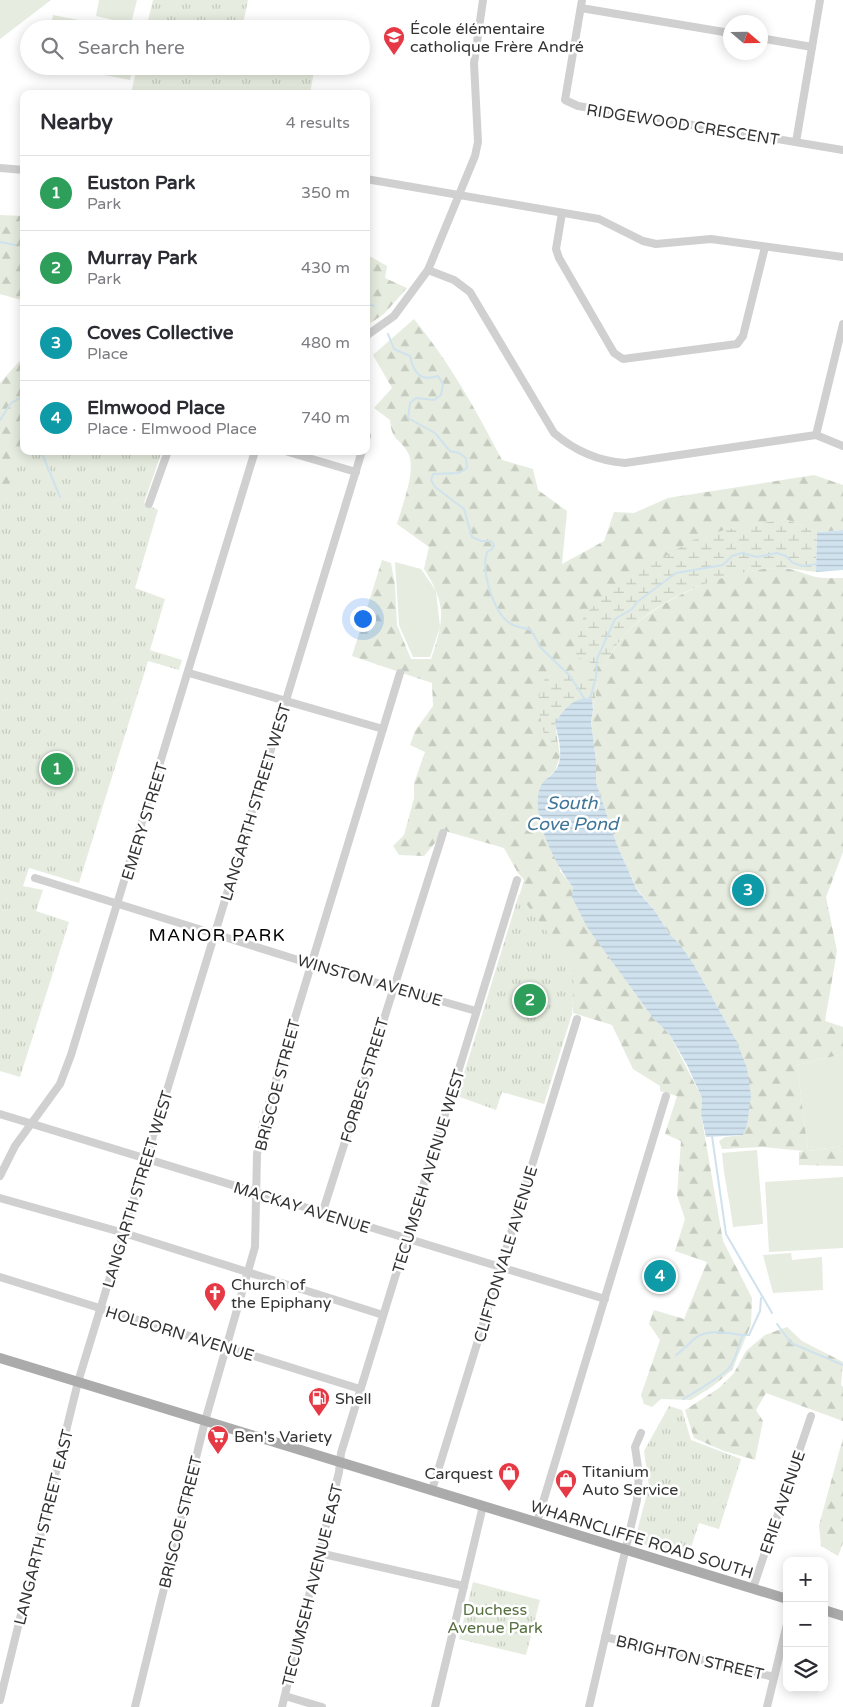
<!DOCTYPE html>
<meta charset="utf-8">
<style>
body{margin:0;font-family:"Varela Round",sans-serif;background:#f2f2f3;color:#2b2b33}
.controls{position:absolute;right:15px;bottom:15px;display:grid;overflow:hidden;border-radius:10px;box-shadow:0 2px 12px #0003}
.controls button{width:45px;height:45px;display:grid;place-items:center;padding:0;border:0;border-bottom:1px solid #e1e1e2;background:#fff;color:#2b2b33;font:25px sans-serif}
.compass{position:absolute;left:723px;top:15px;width:45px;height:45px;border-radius:50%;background:#fff;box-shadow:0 2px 12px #0003;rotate:110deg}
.you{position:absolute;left:362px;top:618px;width:18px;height:18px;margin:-12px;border:4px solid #fff;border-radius:50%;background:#1a73e8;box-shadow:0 0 0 8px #1a73e833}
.badge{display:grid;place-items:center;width:32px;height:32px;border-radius:50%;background:#b45309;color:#fff;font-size:16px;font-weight:700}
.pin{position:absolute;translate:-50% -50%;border:2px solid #fff;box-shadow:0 1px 5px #0006}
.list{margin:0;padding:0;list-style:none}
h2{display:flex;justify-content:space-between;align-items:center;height:65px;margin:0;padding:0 20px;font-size:21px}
h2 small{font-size:16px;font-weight:400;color:#7c7c81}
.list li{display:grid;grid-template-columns:32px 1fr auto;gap:15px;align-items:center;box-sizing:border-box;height:75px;padding:0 20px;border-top:1px solid #e1e1e2}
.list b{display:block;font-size:19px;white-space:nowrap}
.list p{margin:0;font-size:16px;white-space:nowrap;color:#7c7c81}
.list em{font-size:16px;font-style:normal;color:#7c7c81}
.icon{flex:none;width:28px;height:28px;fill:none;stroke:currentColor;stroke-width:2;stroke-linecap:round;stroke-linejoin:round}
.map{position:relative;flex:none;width:843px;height:1707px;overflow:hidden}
.search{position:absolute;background:#fff;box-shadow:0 2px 12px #0003;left:20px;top:20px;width:350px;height:55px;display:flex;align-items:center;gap:12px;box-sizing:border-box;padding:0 18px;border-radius:28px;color:#7c7c81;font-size:19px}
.panel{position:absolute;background:#fff;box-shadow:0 2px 12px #0003;left:20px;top:90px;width:350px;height:365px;border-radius:10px}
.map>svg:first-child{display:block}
</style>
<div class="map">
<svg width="843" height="1707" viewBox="0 0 843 1707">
<defs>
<pattern id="forest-firs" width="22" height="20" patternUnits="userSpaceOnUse" patternTransform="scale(1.25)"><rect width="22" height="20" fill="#e6ecdf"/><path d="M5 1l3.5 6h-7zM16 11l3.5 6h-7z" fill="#c6cbc0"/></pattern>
<pattern id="wetland-marsh" width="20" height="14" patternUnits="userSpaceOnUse" patternTransform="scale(1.25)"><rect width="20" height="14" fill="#e6ecdf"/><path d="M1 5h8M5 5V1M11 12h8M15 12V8" fill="none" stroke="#c6cbc0"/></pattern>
<pattern id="park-tufts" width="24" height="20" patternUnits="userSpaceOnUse" patternTransform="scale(1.25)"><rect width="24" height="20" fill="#e6ecdf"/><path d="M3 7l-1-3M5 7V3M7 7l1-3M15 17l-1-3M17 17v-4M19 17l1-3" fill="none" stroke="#c6cbc0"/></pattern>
<pattern id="water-rules" width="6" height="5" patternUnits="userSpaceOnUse" patternTransform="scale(1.25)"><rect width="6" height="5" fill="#cfe2ee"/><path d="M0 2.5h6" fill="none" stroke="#b2c2cd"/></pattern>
</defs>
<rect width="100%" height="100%" fill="#fff"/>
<g fill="#e6ecdf">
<path d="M0,0H51L0,39Z"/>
<path d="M99,0H137L131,24L96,16Z"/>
<path d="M53,15L124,29H50Z"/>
<path d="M60,66H133L130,80Z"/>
<path d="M395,562L421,569L436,591L440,627L430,657H413L399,625Z"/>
<path d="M843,1054V1146L808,1151L797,1065Z"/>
<path d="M757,1150L763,1224L733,1227C730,1201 724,1179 722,1153Z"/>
<path d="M843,1177V1248L769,1252L765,1182Z"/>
<path d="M791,1253L792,1260L822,1257L823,1290L773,1293L763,1255Z"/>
</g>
<g fill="url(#forest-firs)">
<path d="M0,215L24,216V330L21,300L0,294Z"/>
<path d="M366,254L387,266L385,278L407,288L384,314L366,326Z"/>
<path d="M414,319C450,363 476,410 502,460L533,469L538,490L567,511L562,564L604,541L614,512L634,513L668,498L814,475L843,485V530L817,532L785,519L619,583L603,668C611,656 619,639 629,630C665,596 733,566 783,568C794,569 802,573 812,576C821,579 833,578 843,578V852L826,897L837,951L825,1021L843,1027V1054L797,1065L808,1151L843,1146V1166L799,1165V1152L804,1151L763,1147L722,1149L719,1141L725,1137L743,1135L736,1040L693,963L679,943L670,935L655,911L637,889L617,845L596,782V761L591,722L598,681L545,738L560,756L555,771L548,777L560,871L573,887L620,972L653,1018L670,1035L702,1098L701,1114L723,1241L752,1298L751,1325L732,1370L713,1386L691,1400L661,1399L652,1407L644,1404L641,1395L660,1340L649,1324L654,1310L684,1319L707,1262L675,1251L685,1219L677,1195L681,1141L665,1134L677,1096L660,1091V1086L633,1069L612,1025L573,1013L572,993L515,910L524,880L518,873L504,848L445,831L424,856L399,855L393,846L404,835L414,798V783L425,752L410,745L415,731L433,706L432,683L352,656L382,560L391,563L395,585L397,625L411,659H431C444,621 447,604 424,569L429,547L397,524C402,506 417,469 408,453C400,437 392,443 390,420L374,408L392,388L373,355Z"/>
<path d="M24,356V451L0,599V383Z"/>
<path d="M787,1327L802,1341L843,1362L841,1385L843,1387V1421L766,1393L756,1410L763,1421L755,1460L724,1451L694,1438L685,1410L719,1388L734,1373L746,1351L765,1335Z"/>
<path d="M843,1438V1543L838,1556L821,1546L819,1525Z"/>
</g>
<g fill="url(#wetland-marsh)">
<path d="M785,519L817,532L816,572C805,571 793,568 782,568C732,568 664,595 629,630C618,640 611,656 603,668L573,655L584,615L619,583L693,540L724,530Z"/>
<path d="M571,670L598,681L593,710L592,699L555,723L560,756L545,738L537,703L545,678Z"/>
</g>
<g fill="url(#park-tufts)">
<path d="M153,0H248L242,29H146Z"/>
<path d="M137,66H315L310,94H131Z"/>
<path d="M24,443V451H162L144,503L158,510L135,588L165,599L150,650L182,660L179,670L148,661L79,883L29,868L23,886L43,890L36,911L69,922L20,1077L0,1071V510Z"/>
<path d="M519,894L574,968L572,1014L544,1104L502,1092L496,1110L457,1096Z"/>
<path d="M669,1406L682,1410L691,1440L741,1459L719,1529L699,1523L688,1557L639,1543L635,1539L649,1486L644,1451Z"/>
<path d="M473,1582L540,1600L526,1655L459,1639Z"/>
</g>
<g fill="url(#water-rules)">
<path d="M843,530V570L816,572L817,532Z"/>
<path d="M584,698L592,699L593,710L591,722L596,761V782L617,845L637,890L655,911L670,935L679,943L693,963L736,1040L747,1068L751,1096L747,1125L743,1135L706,1137L701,1114L702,1098L687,1065L670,1035L653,1018L587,927L572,897L573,887C556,866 530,816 540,788C543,780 550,777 555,771C565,758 558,737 555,723C563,711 570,701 584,698Z"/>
</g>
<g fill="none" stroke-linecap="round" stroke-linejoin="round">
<g stroke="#cfe2ee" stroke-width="2">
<path d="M0,242L15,245"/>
<path d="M366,303L374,306"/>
<path d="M388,334L394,349L410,356C414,373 420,382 438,376L443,384L441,395L434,400L416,398L410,403L408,418L435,433L450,451L459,453L466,458L467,468L459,473L433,474L431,480L435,487L464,509L472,537L481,541H491L494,545L492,549L487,552C481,571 493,613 511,624C517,627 525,628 531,630L541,648L570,676L584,698"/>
<path d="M0,420L11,403L20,398L24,399"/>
<path d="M41,451L60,497"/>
<path d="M590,699L596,677L597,659L615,619L632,609L637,602L676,573L723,565L732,556L742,553L757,557L777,553L786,556L793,563L803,566L818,564"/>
<path d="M712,1136L726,1234L772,1313"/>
<path d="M777,1324L791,1343L843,1365"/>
<path d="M676,1355C683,1350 687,1346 693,1340C706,1328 727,1333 743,1335"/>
<path d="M683,1399C689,1396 725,1374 729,1368C736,1360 738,1345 743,1335H749L760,1311L761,1298"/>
</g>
<g stroke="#d0d0d0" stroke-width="8">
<path d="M582,0L565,100L578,106L843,150"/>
<path d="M581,8L730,33"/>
<path d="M760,38L812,47"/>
<path d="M796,142L820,0"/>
<path d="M0,168L24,170"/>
<path d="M366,179L599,219L643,241L656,244L711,239L843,257"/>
<path d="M562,213L556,249L559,258L614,353L623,359L737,344L743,336L765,247"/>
<path d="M428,270L454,280L470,292L554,433C575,451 597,461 625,463L816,435"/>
<path d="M366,336L394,316L428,270L475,156L478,142L474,63L483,0"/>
<path d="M816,435L843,324"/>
<path d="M816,435L843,446"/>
<path d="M366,439L367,436"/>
<path d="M285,451L356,472"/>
<path d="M149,504L168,451"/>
<path d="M189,673L383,729"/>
<path d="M35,878L311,964L476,1011"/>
<path d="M0,1114L605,1299"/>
<path d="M0,1176L15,1146L60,1084L71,1055L255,451"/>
<path d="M0,1198L124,1233L383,1315"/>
<path d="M322,1214L443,833"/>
<path d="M0,1277L360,1389"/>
<path d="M432,1490L577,1019"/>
<path d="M537,1522L666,1096"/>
<path d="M319,1553L464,1586"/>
<path d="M753,1588L811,1416"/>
<path d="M605,1637L774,1677"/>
<path d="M285,1696L322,1707"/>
<path d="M0,1700L78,1382L362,451"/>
<path d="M135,1707L205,1421L255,1247L257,1154L263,1123L400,673"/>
<path d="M282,1707L339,1472L341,1453L517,880"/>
<path d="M435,1707L483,1506"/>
<path d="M589,1707L637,1500L639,1474L635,1447L641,1433"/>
<path d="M767,1707L787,1624"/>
</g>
<g stroke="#ababab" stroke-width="10">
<path d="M0,1358L787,1599"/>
<path d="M824,1610L843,1616"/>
</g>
</g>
<defs>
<g id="school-pin" transform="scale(1.125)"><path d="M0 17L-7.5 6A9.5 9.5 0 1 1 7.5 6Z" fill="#e63946" stroke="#fff"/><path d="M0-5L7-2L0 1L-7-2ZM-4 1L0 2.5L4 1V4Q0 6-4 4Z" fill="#fff"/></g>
<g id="church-pin" transform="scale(1.125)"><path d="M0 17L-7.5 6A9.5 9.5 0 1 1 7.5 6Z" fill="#e63946" stroke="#fff"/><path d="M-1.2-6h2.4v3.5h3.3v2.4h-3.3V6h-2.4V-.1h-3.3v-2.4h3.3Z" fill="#fff"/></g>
<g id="fuel-pin" transform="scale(1.125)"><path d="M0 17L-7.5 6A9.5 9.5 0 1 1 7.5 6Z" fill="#e63946" stroke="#fff"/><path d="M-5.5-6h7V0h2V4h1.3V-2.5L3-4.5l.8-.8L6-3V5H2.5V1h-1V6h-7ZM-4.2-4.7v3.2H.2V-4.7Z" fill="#fff"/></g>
<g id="supermarket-pin" transform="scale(1.125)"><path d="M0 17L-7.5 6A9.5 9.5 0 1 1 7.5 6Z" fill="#e63946" stroke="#fff"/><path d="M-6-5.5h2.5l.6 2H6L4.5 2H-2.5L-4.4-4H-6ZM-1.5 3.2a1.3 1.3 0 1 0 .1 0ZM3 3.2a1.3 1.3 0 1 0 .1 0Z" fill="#fff"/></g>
<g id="shop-pin" transform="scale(1.125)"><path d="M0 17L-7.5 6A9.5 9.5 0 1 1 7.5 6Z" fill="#e63946" stroke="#fff"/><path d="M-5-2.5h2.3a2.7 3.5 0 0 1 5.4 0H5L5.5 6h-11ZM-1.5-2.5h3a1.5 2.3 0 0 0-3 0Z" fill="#fff"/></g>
</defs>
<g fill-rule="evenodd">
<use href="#school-pin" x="394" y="37"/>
<use href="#church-pin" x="215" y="1293"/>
<use href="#fuel-pin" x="319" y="1398"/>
<use href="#supermarket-pin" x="218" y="1436"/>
<use href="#shop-pin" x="509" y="1473"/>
<use href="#shop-pin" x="566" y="1480"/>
</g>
<g text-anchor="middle" stroke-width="5" stroke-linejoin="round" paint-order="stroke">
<g font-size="16" fill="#333" stroke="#fff" text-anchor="start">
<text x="410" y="34">École élémentaire<tspan x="410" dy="18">catholique Frère André</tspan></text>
<text x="231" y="1290">Church of<tspan x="231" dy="18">the Epiphany</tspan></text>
<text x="335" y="1404">Shell</text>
<text x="234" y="1442">Ben's Variety</text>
<text x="582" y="1477">Titanium<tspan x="582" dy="18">Auto Service</tspan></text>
<text x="493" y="1479" text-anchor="end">Carquest</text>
</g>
<g font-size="16" fill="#333" stroke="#fff">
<text transform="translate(683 124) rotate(9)" y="6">RIDGEWOOD CRESCENT</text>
<text transform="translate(255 802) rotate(-73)" y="6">LANGARTH STREET WEST</text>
<text transform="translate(144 821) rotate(-73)" y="6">EMERY STREET</text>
<text transform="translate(370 980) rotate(16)" y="6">WINSTON AVENUE</text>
<text transform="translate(364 1080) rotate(-73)" y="6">FORBES STREET</text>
<text transform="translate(277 1085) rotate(-75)" y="6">BRISCOE STREET</text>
<text transform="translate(428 1171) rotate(-73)" y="6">TECUMSEH AVENUE WEST</text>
<text transform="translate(137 1189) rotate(-73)" y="6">LANGARTH STREET WEST</text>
<text transform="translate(302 1207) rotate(17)" y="6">MACKAY AVENUE</text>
<text transform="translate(505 1254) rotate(-73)" y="6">CLIFTONVALE AVENUE</text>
<text transform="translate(180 1333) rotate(17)" y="6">HOLBORN AVENUE</text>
<text transform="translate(782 1502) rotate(-71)" y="6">ERIE AVENUE</text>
<text transform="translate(180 1522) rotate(-76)" y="6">BRISCOE STREET</text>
<text transform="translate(43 1527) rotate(-76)" y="6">LANGARTH STREET EAST</text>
<text transform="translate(642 1539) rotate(17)" y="6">WHARNCLIFFE ROAD SOUTH</text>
<text transform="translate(312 1585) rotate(-76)" y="6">TECUMSEH AVENUE EAST</text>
<text transform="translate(690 1657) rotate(13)" y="6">BRIGHTON STREET</text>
</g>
<g font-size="16" fill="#56703f" stroke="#fff">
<text x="495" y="1615">Duchess<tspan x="495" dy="18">Avenue Park</tspan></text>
</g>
<g font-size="18" font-style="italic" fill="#3f7597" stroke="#fff">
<text x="572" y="809">South<tspan x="572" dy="21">Cove Pond</tspan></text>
</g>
<g font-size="18" letter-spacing="1" fill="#000" stroke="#fff">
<text x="217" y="941">MANOR PARK</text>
</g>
</g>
</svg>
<div class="controls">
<button>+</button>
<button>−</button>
<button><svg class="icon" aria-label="layers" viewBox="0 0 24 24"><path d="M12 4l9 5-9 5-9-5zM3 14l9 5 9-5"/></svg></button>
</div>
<svg class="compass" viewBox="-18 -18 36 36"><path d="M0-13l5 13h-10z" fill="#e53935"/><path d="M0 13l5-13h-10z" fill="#7c7c81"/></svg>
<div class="you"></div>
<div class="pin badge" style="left:57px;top:769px;background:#2e9e5b">1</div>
<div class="pin badge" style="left:530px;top:1000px;background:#2e9e5b">2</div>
<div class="pin badge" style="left:748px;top:890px;background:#0f9aa8">3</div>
<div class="pin badge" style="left:660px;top:1276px;background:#0f9aa8">4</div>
<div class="search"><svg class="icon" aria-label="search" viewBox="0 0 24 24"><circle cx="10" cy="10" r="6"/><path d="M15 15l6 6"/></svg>Search here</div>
<section class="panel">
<h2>Nearby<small>4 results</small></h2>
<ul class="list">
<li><span class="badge" style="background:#2e9e5b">1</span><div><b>Euston Park</b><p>Park</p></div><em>350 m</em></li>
<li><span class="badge" style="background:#2e9e5b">2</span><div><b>Murray Park</b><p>Park</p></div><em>430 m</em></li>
<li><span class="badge" style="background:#0f9aa8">3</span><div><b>Coves Collective</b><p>Place</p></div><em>480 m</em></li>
<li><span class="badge" style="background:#0f9aa8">4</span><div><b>Elmwood Place</b><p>Place · Elmwood Place</p></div><em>740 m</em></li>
</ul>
</section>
</div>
